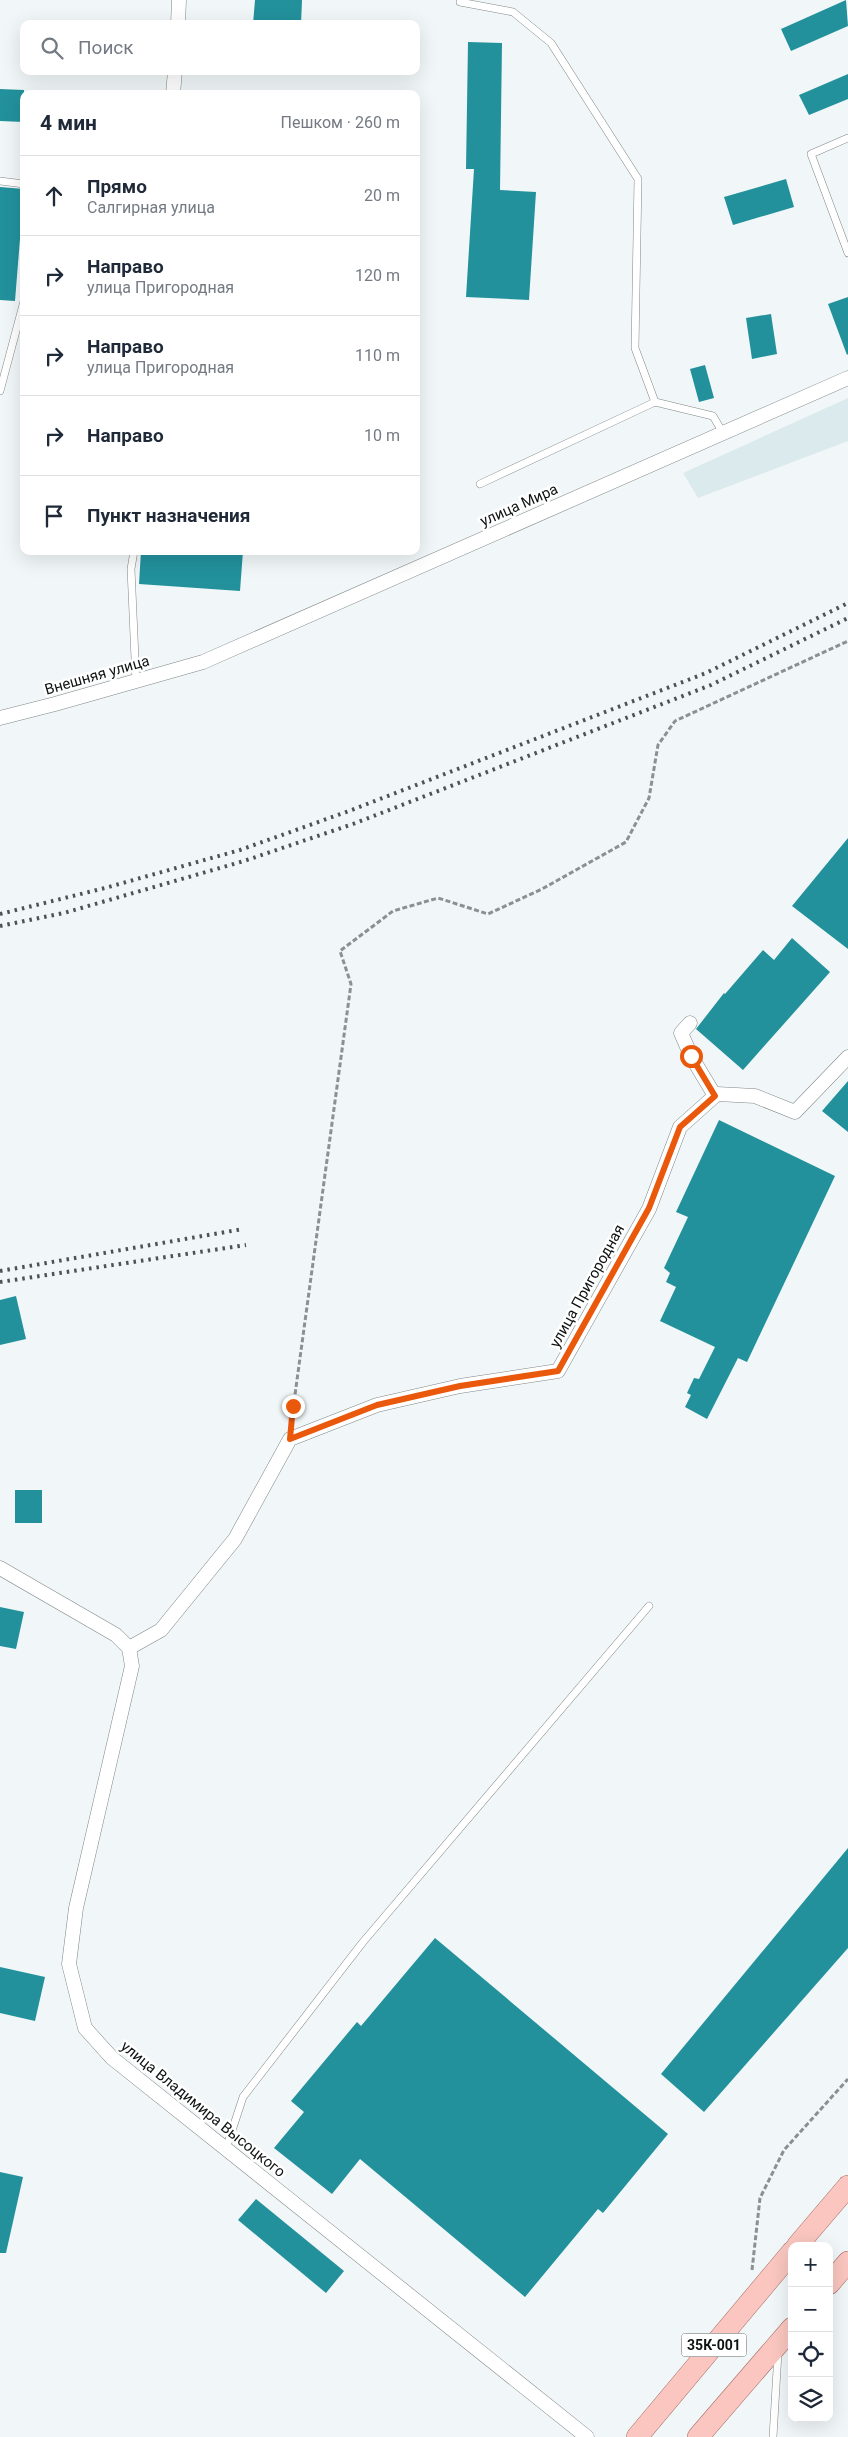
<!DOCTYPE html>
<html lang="ru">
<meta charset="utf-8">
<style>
body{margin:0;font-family:Roboto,sans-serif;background:#f2f2f3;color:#1f2937}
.controls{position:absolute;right:15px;bottom:15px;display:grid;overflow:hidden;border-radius:10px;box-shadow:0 5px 20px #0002}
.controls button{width:45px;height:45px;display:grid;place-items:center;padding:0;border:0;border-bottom:1px solid #e0e1e3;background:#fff;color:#1f2937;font:25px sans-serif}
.stop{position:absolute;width:15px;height:15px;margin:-11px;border:4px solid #ea580c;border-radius:50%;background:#fff}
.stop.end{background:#ea580c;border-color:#fff;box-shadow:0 1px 5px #0008}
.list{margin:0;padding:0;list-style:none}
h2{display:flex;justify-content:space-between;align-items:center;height:65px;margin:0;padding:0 20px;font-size:21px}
h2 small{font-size:16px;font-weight:400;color:#747a83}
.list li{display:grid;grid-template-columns:32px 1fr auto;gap:15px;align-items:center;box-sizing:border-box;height:80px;padding:0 20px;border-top:1px solid #e0e1e3}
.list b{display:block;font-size:19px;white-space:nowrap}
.list p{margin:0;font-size:16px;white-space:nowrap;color:#747a83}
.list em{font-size:16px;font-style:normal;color:#747a83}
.icon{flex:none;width:28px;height:28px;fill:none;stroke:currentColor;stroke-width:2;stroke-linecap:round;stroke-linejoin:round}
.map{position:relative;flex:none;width:848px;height:2437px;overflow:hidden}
.search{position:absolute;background:#fff;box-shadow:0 5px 20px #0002;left:20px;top:20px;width:400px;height:55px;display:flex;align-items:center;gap:12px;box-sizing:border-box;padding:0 18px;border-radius:10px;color:#747a83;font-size:19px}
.panel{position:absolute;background:#fff;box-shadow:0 5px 20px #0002;left:20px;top:90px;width:400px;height:465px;border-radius:10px}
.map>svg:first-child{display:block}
</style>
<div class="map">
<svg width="848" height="2437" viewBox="0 0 848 2437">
<rect width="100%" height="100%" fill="#f1f7f8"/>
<path fill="#dbeaec" d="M848,398V441L698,498L683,473Z"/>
<g fill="#22919c">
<path d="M255,0H302L301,24H253Z"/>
<path d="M846,0L848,26L791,51L781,29Z"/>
<path d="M468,42L502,43L500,190L536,192L529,300L466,297L474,169H466Z"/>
<path d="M848,74V99L809,115L799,95Z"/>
<path d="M0,89L24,90V122L0,121Z"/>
<path d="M786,179L794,207L733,225L724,197Z"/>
<path d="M0,187L24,189L15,301L0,300Z"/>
<path d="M848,297V354L847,355L828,304Z"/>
<path d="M771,314L777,354L752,359L746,318Z"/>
<path d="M705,365L714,398L699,402L690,369Z"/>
<path d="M141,551L178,554V551H243L240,591L139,584Z"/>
<path d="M848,838V949L792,906Z"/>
<path d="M792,938L830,972L743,1070L696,1029L724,993L725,994L763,950L774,960Z"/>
<path d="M848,1081V1132L822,1111Z"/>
<path d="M719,1120L835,1176L747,1362L738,1358L707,1419L685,1407L691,1395L687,1393L694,1378L699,1379L715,1347L660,1321L676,1287L666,1282L670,1273L664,1268L688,1217L676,1212Z"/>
<path d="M16,1296L26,1339L0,1345V1300Z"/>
<rect x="15" y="1490" width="27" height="33"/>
<path d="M0,1607L24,1612L16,1649L0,1646Z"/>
<path d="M848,1848V1948L704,2112L661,2074Z"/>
<path d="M435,1938L668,2134L603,2213L598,2209L525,2297L360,2159L332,2194L274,2148L304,2112L291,2101L357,2022L361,2026Z"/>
<path d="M0,1967L45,1977L35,2021L0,2013Z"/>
<path d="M0,2172L23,2177L6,2253H0Z"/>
<path d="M256,2199L344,2271L326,2293L238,2220Z"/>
</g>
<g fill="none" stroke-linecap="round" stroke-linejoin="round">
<g stroke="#818787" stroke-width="8">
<g id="service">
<path d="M460,2L513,12L551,43L638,179L635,348L655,402"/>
<path d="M848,138L811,154L848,253"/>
<path d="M0,181L24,184"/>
<path d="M0,391L24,301"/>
<path d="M480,484L655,402L713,416L723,433"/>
<path d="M134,551L131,569L136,681"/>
<path d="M226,2149L243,2097L363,1942L649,1606"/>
<path d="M773,2437L778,2353"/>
</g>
</g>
<g stroke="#818787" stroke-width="15">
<g id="minor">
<path d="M178,24L179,0"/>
<path d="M173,94L175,71"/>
<path d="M0,718L55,704L203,662L848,378"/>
<path d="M690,1023L681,1033L691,1056L715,1096"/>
<path d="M0,1568L116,1635L129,1648L132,1666L76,1908L69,1964L85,2028L112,2058L587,2437"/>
<path d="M129,1648L161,1630L235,1539L290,1439L377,1405L460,1386L558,1371L649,1209L680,1127L717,1094L755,1096L795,1112L848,1057"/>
</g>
</g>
<g stroke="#a66f68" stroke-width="22">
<g id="primary">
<path d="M797,2246L848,2186"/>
<path d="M829,2284L848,2262"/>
<path d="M637,2437L792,2252"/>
<path d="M698,2437L792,2328"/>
</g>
</g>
<g stroke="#8b9091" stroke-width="3" stroke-dasharray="5 2.5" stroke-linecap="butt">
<path d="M291,1424L351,984L340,951L393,911L438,898L488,914L542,889L626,842L649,798L658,745L675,721L848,641"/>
<path d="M752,2270L760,2198L784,2150L848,2079"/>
</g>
<use href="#service" stroke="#fff" stroke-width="7"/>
<use href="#minor" stroke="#fff" stroke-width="14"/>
<use href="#primary" stroke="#fac6bf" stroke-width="21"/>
<g stroke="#4f5253" stroke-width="4" stroke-dasharray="2.5 5" stroke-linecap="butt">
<path d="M0,914L105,888L240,850L349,811L706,673L848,603"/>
<path d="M0,926L64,913L244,861L353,824L711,685L848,618"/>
<path d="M0,1271L243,1229"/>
<path d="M0,1282L246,1245"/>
</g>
</g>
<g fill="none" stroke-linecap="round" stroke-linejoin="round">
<path stroke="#ea580c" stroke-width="6" d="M293,1406L290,1439L377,1405L460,1386L558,1371L649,1208L680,1127L715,1096L691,1056"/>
</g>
<g text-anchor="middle" stroke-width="5" stroke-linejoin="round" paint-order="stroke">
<rect fill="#fff" stroke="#585a5a" stroke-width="1" x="681.5" y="2333.5" width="65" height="23" rx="4"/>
<g font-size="14" font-weight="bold" fill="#101313">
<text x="714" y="2350">35К-001</text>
</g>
<g font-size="15" fill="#101313" stroke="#fff">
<text transform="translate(519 505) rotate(-24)" y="5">улица Мира</text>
<text transform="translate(97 675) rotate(-16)" y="5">Внешняя улица</text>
<text transform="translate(587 1286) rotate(-61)" y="5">улица Пригородная</text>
<text transform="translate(203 2109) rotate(39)" y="5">улица Владимира Высоцкого</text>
</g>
</g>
</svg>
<div class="controls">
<button>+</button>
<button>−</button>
<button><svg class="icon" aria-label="locate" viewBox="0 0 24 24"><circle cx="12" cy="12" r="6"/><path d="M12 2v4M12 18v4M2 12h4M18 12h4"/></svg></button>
<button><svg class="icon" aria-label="layers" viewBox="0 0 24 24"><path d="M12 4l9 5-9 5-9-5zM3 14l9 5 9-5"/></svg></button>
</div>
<div class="stop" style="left:691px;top:1056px"></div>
<div class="stop end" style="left:293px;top:1406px"></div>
<div class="search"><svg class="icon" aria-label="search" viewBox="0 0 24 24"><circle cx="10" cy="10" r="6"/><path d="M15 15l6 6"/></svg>Поиск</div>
<section class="panel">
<h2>4 мин<small>Пешком · 260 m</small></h2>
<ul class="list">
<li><svg class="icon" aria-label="ahead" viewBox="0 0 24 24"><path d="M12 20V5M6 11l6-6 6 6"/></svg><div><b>Прямо</b><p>Салгирная улица</p></div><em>20 m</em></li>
<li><svg class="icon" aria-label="right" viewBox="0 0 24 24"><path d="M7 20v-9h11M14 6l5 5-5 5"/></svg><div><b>Направо</b><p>улица Пригородная</p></div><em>120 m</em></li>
<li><svg class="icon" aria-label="right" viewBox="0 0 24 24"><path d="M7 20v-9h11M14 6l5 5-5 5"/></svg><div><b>Направо</b><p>улица Пригородная</p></div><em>110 m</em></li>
<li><svg class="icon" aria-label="right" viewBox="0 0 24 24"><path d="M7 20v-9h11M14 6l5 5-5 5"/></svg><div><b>Направо</b></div><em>10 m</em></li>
<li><svg class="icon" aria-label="arrive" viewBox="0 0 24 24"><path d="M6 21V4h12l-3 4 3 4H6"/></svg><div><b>Пункт назначения</b></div></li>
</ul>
</section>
</div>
